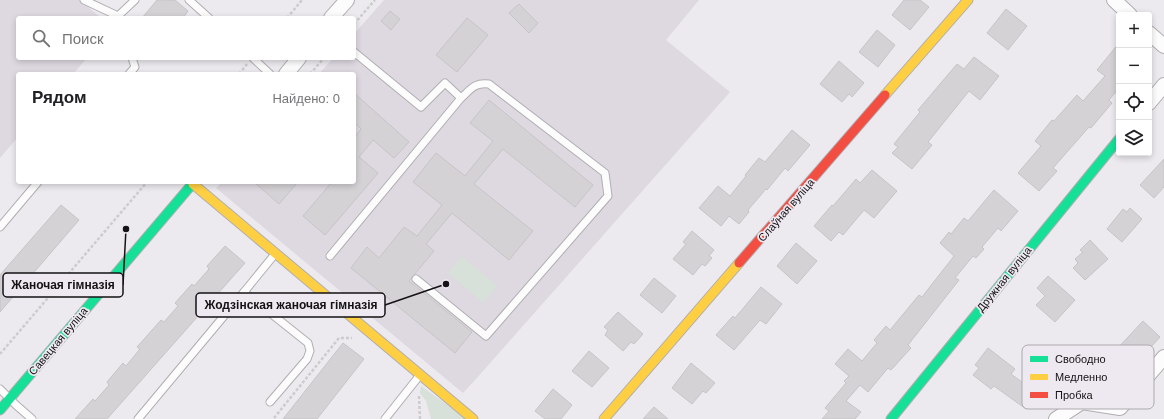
<!DOCTYPE html>
<html lang="ru">
<meta charset="utf-8">
<style>
body{margin:0;font-family:Arial,sans-serif;background:#f6f6f6;color:#202124}
.controls{position:absolute;right:12px;top:12px;display:grid;overflow:hidden;border-radius:4px;box-shadow:0 2px 6px #0003}
.controls button{width:36px;height:36px;display:grid;place-items:center;padding:0;border:0;border-bottom:1px solid #e0e0e0;background:#fff;color:#202124;font:20px sans-serif}
.list{margin:0;padding:0;list-style:none}
h2{display:flex;justify-content:space-between;align-items:center;height:52px;margin:0;padding:0 16px;font-size:17px}
h2 small{font-size:13px;font-weight:400;color:#757577}
.icon{flex:none;width:22px;height:22px;fill:none;stroke:currentColor;stroke-width:2;stroke-linecap:round;stroke-linejoin:round}
.map{position:relative;flex:none;width:1164px;height:419px;overflow:hidden}
.search{position:absolute;background:#fff;box-shadow:0 2px 6px #0003;left:16px;top:16px;width:340px;height:44px;display:flex;align-items:center;gap:10px;box-sizing:border-box;padding:0 14px;border-radius:4px;color:#757577;font-size:15px}
.panel{position:absolute;background:#fff;box-shadow:0 2px 6px #0003;left:16px;top:72px;width:340px;height:112px;border-radius:4px}
.map>svg:first-child{display:block}
</style>
<div class="map">
<svg width="1164" height="419" viewBox="0 0 1164 419">
<rect width="100%" height="100%" fill="#edeaef"/>
<g fill="#ded8e1">
<path d="M0,0H80L101,18H18V58H87L73,74H18V137L0,158Z"/>
<path d="M384,0H699L666,40L730,92L476,379L463,393L216,188L222,182H354V74H319L333,58H354V34Z"/>
</g>
<g fill="#d7e0d9">
<path d="M462,256L498,286L483,303L448,273Z"/>
<path d="M421,386L467,419H431L426,401L420,393Z"/>
</g>
<g fill="#d5d2d5" stroke="#c7c4c7">
<path d="M157,0H175L188,11L183,18H142Z"/>
<path d="M904,0H920L929,7L910,30L892,15Z"/>
<path d="M519,4L538,23L529,33L509,13Z"/>
<path d="M1006,9L1027,26L1008,50L987,33Z"/>
<path d="M390,11L400,19L391,30L381,21Z"/>
<path d="M467,18L488,35L457,72L436,55Z"/>
<path d="M877,30L895,45L878,67L859,52Z"/>
<path d="M1119,43V88L1109,100L1112,103L1091,128L1089,127L1053,168L1057,171L1039,191L1018,173L1041,146L1035,141L1052,120L1054,121L1077,95L1083,101L1105,76L1097,70Z"/>
<path d="M974,57L999,76L980,100L969,91L928,142L932,145L912,169L892,153L898,147L894,144L920,112L918,110L957,64L964,69Z"/>
<path d="M839,61L864,83L852,97L849,94L842,102L820,84Z"/>
<path d="M354,93L409,142L394,158L373,140L359,157L378,173L325,235L303,216L332,182H354V138L361,129L354,122Z"/>
<path d="M489,100L593,185L575,207L503,149L474,184L533,231L509,260L452,213L426,244L434,251L409,281L472,332L455,353L351,268L367,247L379,258L404,227L417,236L442,205L413,182L436,153L465,176L493,141L470,123Z"/>
<path d="M792,130L810,145L788,171L785,168L767,190L766,189L748,210L749,212L739,224L729,216L721,226L699,208L718,186L730,196L746,176L745,175L759,158L765,162Z"/>
<path d="M1164,159V187L1154,198L1140,185Z"/>
<path d="M872,170L897,191L874,218L864,210L843,235L839,232L831,241L814,226L832,205L833,206L856,179L860,183Z"/>
<path d="M254,182H298L279,204Z"/>
<path d="M994,190L1018,211L1001,231L998,228L982,247L984,249L976,258L973,256L955,278L959,280L908,345L911,348L891,370L888,368L868,392L860,385L846,401L861,412L855,419H822L829,411L825,408L846,383L844,381L849,376L835,364L848,349L862,361L877,343L874,340L886,326L890,330L919,295L922,297L954,256L940,243L949,232L951,234L964,218L968,221Z"/>
<path d="M61,205L79,220L0,312V275Z"/>
<path d="M1130,208L1142,219L1122,242L1107,229L1123,209L1127,212Z"/>
<path d="M692,231L714,250L709,256L712,258L705,266L702,264L693,275L673,259L686,244L683,242Z"/>
<path d="M1090,240L1108,259L1085,280L1073,268L1078,263L1075,259L1083,252L1080,250Z"/>
<path d="M796,243L817,261L797,284L777,266Z"/>
<path d="M225,246L245,263L107,419H75L93,399L95,401L109,385L107,382L123,363L126,366L140,349L137,347L161,320L164,322L178,306L175,303L192,284L194,286L209,269L207,266Z"/>
<path d="M1048,276L1075,300L1055,322L1036,305L1045,296L1037,288Z"/>
<path d="M654,278L676,296L662,313L640,295Z"/>
<path d="M761,287L782,304L766,324L760,320L734,350L716,335L733,316L735,318Z"/>
<path d="M618,312L643,334L634,344L631,342L623,351L605,335L608,330L604,327Z"/>
<path d="M1143,321L1160,337L1134,366L1116,350Z"/>
<path d="M343,343L364,359L317,419H283Z"/>
<path d="M988,348L1015,369L1011,374L1037,393L1026,409L994,386L991,389L973,375L979,368L975,365Z"/>
<path d="M589,351L609,368L592,387L572,371Z"/>
<path d="M691,363L715,383L706,393L703,391L692,404L672,388Z"/>
<path d="M553,389L572,405L561,419H545L535,411Z"/>
<path d="M654,407L668,419H643Z"/>
</g>
<g fill="none" stroke-linecap="round" stroke-linejoin="round">
<g stroke="#b0aeb1" stroke-width="9">
<g id="lane">
<path d="M84,0L118,16L135,0"/>
<path d="M189,0L209,18"/>
<path d="M354,52L421,107L445,83L461,98C471,89 475,82 489,84L605,173L608,196L486,336L416,279"/>
<path d="M253,58L270,74"/>
<path d="M129,74L135,67L132,58"/>
<path d="M0,227L38,182"/>
<path d="M330,256L461,98"/>
<path d="M0,389L16,405L32,419"/>
<path d="M270,402L307,359L310,351L308,343L244,292L275,254"/>
<path d="M138,419L244,292"/>
<path d="M385,419L420,375"/>
</g>
</g>
<g stroke="#b0aeb1" stroke-width="16">
<g id="street">
<path d="M1114,0L1130,15"/>
<path d="M331,18L347,0"/>
<path d="M1149,33L1164,46"/>
<path d="M286,74L299,58"/>
<path d="M1149,103L1164,85"/>
<path d="M1056,419L1082,402L1120,408L1164,357"/>
</g>
</g>
<g stroke="#b0aeb1" stroke-width="11">
<g id="fast">
<path d="M0,410L194,182"/>
<path d="M891,419L1119,139"/>
</g>
</g>
<g stroke="#b0aeb1" stroke-width="11">
<g id="slow">
<path d="M885,95L968,0"/>
<path d="M193,184L473,419"/>
<path d="M604,419L739,263"/>
</g>
</g>
<g stroke="#b0aeb1" stroke-width="11">
<path id="jam" d="M739,263L885,95"/>
</g>
<g stroke="#ccc" stroke-width="2.5" stroke-dasharray="3 2" stroke-linecap="butt">
<path d="M287,18L302,0"/>
<path d="M354,24L375,0"/>
<path d="M239,74L247,64"/>
<path d="M310,74L324,58"/>
<path d="M0,354L147,182"/>
<path d="M419,396L420,419"/>
<path d="M274,418L339,338H352"/>
</g>
<use href="#lane" stroke="#fcfcfd" stroke-width="7"/>
<use href="#street" stroke="#fcfcfd" stroke-width="14"/>
<use href="#fast" stroke="#16e098" stroke-width="9"/>
<use href="#slow" stroke="#ffcf43" stroke-width="9"/>
<use href="#jam" stroke="#f24e42" stroke-width="9"/>
</g>
<g text-anchor="middle" stroke-width="3.5" stroke-linejoin="round" paint-order="stroke">
<g font-size="11" fill="#141214" stroke="#eee9f0">
<text transform="translate(786 210) rotate(-49)" y="4">Слаўная вуліца</text>
<text transform="translate(1004 279) rotate(-51)" y="4">Дружная вуліца</text>
<text transform="translate(58 341) rotate(-50)" y="4">Савецкая вуліца</text>
</g>
</g>
<rect x="1022" y="345" width="132" height="64" rx="6" fill="#eee9f0" stroke="#ada8ae" stroke-width="1"/>
<rect x="1030" y="356" width="18" height="6" fill="#16e098"/>
<rect x="1030" y="374" width="18" height="6" fill="#ffcf43"/>
<rect x="1030" y="392" width="18" height="6" fill="#f24e42"/>
<g font-size="11" fill="#141214">
<text x="1055" y="363">Свободно</text>
<text x="1055" y="381">Медленно</text>
<text x="1055" y="399">Пробка</text>
</g>
<path fill="none" stroke="#141214" stroke-width="1.5" d="M126 229L123 285M446 284L385 305"/>
<g fill="#141214" stroke="#eee9f0" stroke-width="1.5">
<circle cx="126" cy="229" r="4"/>
<circle cx="446" cy="284" r="4"/>
</g>
<g fill="#eee9f0" stroke="#141214" stroke-width="1.5">
<rect x="3" y="273" width="120" height="24" rx="4"/>
<rect x="196" y="293" width="189" height="24" rx="4"/>
</g>
<g font-size="12" text-anchor="middle" font-weight="bold" fill="#141214">
<text x="63" y="289">Жаночая гімназія</text>
<text x="291" y="309">Жодзінская жаночая гімназія</text>
</g>
</svg>
<div class="controls">
<button>+</button>
<button>−</button>
<button><svg class="icon" aria-label="locate" viewBox="0 0 24 24"><circle cx="12" cy="12" r="6"/><path d="M12 2v4M12 18v4M2 12h4M18 12h4"/></svg></button>
<button><svg class="icon" aria-label="layers" viewBox="0 0 24 24"><path d="M12 4l9 5-9 5-9-5zM3 14l9 5 9-5"/></svg></button>
</div>
<div class="search"><svg class="icon" aria-label="search" viewBox="0 0 24 24"><circle cx="10" cy="10" r="6"/><path d="M15 15l6 6"/></svg>Поиск</div>
<section class="panel">
<h2>Рядом<small>Найдено: 0</small></h2>
<ul class="list">
</ul>
</section>
</div>
